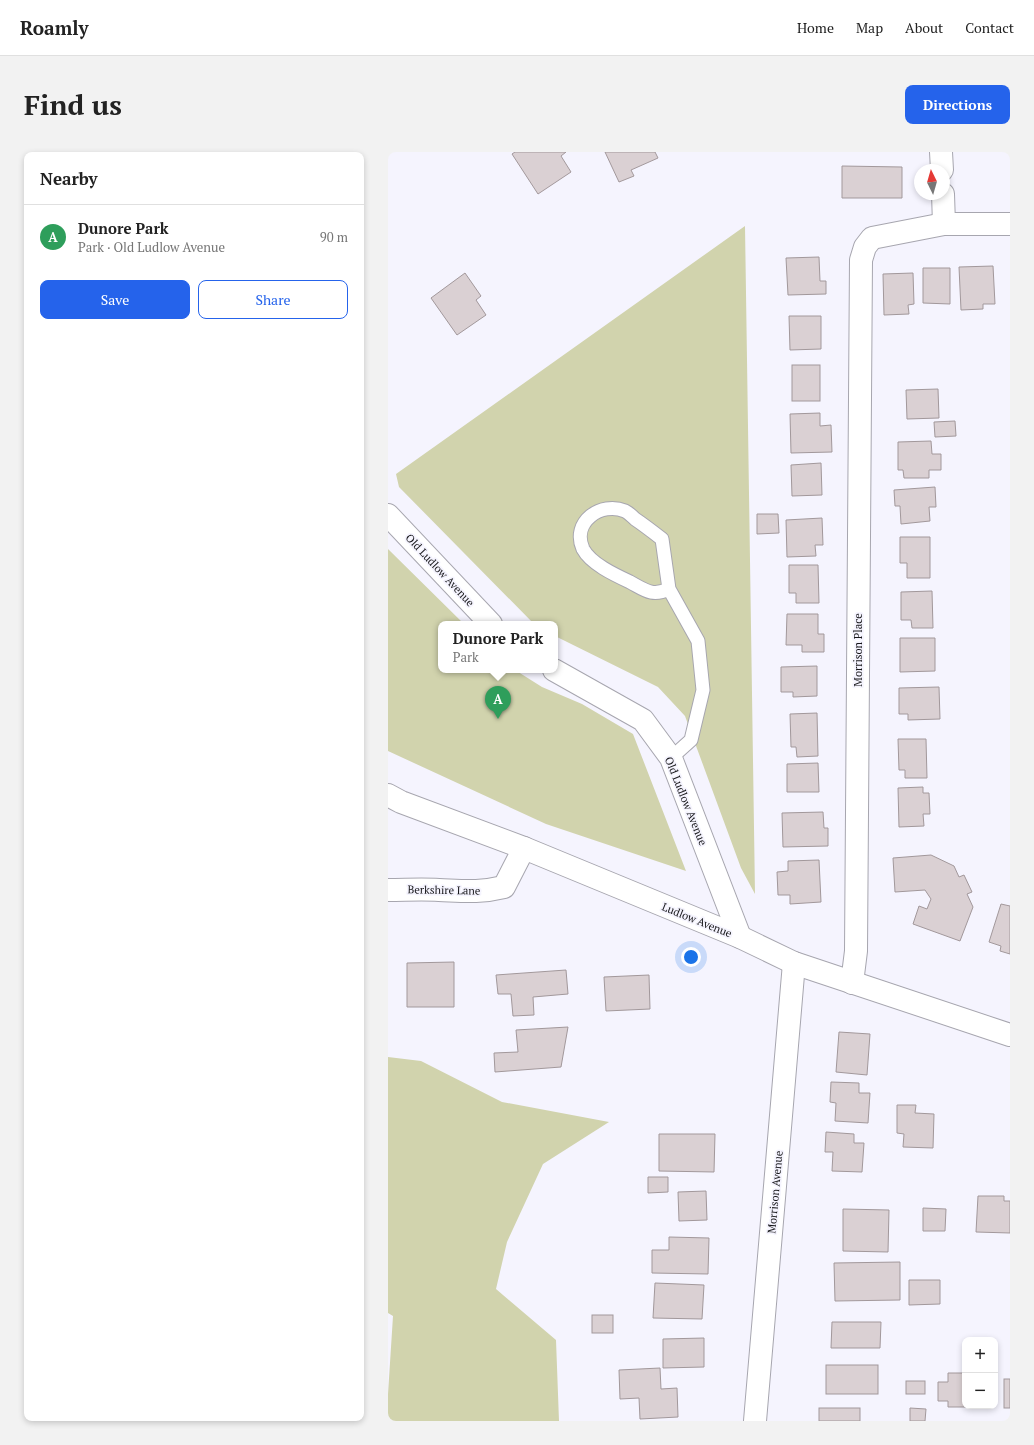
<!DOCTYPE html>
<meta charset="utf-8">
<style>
body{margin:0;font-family:"PT Serif",serif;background:#f2f2f2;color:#222}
.controls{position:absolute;right:12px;bottom:12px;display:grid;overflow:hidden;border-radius:8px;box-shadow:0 2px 6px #0003}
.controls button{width:36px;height:36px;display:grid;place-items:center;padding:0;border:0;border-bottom:1px solid #e0e0e0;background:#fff;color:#222;font:20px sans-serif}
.compass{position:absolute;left:526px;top:12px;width:36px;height:36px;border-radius:50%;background:#fff;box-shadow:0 2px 6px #0003;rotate:355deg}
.you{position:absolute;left:303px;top:805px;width:14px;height:14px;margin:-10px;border:3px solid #fff;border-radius:50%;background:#1a73e8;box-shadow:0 0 0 6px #1a73e833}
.badge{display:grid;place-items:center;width:26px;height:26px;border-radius:50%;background:#2563eb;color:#fff;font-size:13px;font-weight:700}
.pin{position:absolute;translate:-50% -33px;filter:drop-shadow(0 1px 2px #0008)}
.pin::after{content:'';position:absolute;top:21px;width:14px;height:12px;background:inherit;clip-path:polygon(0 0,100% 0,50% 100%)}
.popup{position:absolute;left:50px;top:469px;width:120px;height:52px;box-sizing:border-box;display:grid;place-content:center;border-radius:8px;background:#fff;filter:drop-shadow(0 1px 3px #0005);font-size:13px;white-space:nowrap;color:#767676}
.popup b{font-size:15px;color:#222}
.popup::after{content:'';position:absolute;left:50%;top:100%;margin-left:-8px;border:8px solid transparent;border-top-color:#fff}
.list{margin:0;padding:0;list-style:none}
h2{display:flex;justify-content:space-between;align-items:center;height:52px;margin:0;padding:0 16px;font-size:17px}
h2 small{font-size:13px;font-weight:400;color:#767676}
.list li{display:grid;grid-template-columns:26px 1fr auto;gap:12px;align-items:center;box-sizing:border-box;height:64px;padding:0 16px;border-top:1px solid #e0e0e0}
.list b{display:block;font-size:15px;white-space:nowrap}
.list p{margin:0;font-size:13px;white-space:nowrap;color:#767676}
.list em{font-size:13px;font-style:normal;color:#767676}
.actions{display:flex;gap:8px;padding:12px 16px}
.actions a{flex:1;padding:9px 0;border:1px solid #2563eb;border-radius:8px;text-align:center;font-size:14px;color:#2563eb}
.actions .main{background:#2563eb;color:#fff}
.map{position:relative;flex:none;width:622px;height:1269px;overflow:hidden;border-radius:8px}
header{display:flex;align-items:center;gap:24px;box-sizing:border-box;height:56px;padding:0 20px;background:#fff;border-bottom:1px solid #e0e0e0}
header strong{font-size:19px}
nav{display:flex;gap:22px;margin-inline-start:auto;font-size:14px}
.intro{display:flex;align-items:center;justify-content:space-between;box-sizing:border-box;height:96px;padding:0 24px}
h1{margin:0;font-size:28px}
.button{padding:10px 18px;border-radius:8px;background:#2563eb;color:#fff;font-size:14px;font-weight:700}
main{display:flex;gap:24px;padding:0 24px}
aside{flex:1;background:#fff;border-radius:8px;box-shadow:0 2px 6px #0003}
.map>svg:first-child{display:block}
</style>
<header>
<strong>Roamly</strong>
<nav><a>Home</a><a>Map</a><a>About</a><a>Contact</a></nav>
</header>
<div class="intro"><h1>Find us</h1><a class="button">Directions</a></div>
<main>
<aside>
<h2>Nearby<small></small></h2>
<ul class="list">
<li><span class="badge" style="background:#2e9e5b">A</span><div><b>Dunore Park</b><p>Park · Old Ludlow Avenue</p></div><em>90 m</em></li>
</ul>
<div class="actions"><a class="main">Save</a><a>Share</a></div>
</aside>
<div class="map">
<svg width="622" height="1269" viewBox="0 0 622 1269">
<rect width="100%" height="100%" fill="#f5f4fe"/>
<g fill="#d1d3ad">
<path d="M357,74L367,742L353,716L297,564L270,535L167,484V472H146L11,335L8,322Z"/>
<path d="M0,397L76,472H53V518H127L154,535L194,552L245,582L298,719L158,672L0,599Z"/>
<path d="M0,905L33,909L114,950L221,970L155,1012L119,1090L108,1137L168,1188L171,1269H0V1242L5,1164L0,1161Z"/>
</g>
<g fill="#dad0d3" stroke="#a2989b">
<path d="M127,0H178L173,4L183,20L150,42L124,2Z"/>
<path d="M217,0H267L270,6L243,18L246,24L231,30Z"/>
<path d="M454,14L514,15V46H454Z"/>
<path d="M431,105L432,129H438V142L400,143L398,106Z"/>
<path d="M605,114L607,152H595V157L573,158L571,115Z"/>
<path d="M535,116H562V152L535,151Z"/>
<path d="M77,121L93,144L88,148L98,163L69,183L43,146Z"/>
<path d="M525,121L526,152L520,153L521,162L496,163L495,122Z"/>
<path d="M401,164H433V197L402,198Z"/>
<rect x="404" y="213" width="28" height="36"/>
<path d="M550,237L551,266L519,267L518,238Z"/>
<path d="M432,261V274L443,273L444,300L403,301L402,262Z"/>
<path d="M567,269L568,284L547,285L546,270Z"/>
<path d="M543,289L544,302H553V318H541V326H516L515,318H510V290Z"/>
<path d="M433,311L434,343L404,344L403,313Z"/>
<path d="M547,335L548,355H541L542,369L513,372L512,354H507L506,338Z"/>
<path d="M369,362H390L391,381L369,382Z"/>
<path d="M434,366L435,393H427L428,404L399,405L398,368Z"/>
<path d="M512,385H542V426H519V411H512Z"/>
<path d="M401,413H430L431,451H408V441H401Z"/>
<path d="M544,439L545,476H524L523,468H513V440Z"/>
<path d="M399,462H430V482H436V500H414V493H398Z"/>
<path d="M512,486H547V519L512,520Z"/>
<path d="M429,514V544L405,545V540H393V515Z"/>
<path d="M551,535L552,567L520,568V562H511V536Z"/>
<path d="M429,561L430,604L409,605L408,595H403L402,562Z"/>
<path d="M510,587H538L539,626H517V618H511Z"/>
<path d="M430,611L431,640H399V612Z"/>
<path d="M535,635V641H541L542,662H535L536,674L511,675L510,636Z"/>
<path d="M435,660L436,676H440V694L395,695L394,661Z"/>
<path d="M543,703L566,714L571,725L576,723L584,740L579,742L585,755L572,789L525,772L531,754L539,757L543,747L537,738L507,740L505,706Z"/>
<path d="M431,708L433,750L402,752V743H390L389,720L400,719V709Z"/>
<path d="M613,752L622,754V802L612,799L613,794L601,790Z"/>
<path d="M66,810V855H19V811Z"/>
<path d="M178,818L180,842L145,845L146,863L125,864L123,842H110L108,823Z"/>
<path d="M261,823L262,857L218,859L216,825Z"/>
<path d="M180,875L173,915L107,920L106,901L130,900L128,878Z"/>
<path d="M451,880L482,882L479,923L448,920Z"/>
<path d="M443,930L471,931V941H482L480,971L447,969L448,951L442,950Z"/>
<path d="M509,953H528L527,961L546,962L545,996L515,995L516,982L509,981Z"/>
<path d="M438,980L466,982V991H476L474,1020L444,1019L445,1000H437Z"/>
<path d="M271,982H327L326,1020L271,1019Z"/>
<path d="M260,1025H280V1040L260,1041Z"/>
<path d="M318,1039L319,1068L291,1069L290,1040Z"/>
<path d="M590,1044H616V1049H622V1081L588,1080Z"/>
<path d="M535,1056L558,1057L557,1079H535Z"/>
<path d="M455,1057L501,1058L500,1100L455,1099Z"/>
<path d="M281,1085L321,1086L320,1122L264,1121V1098H281Z"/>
<path d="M512,1110V1148L447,1149L446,1111Z"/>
<path d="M521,1128H552V1152L521,1153Z"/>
<path d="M267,1131L316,1133L314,1167L265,1166Z"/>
<rect x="204" y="1163" width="21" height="18"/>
<path d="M444,1170H493L492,1196H443Z"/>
<path d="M316,1186V1215L275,1216V1187Z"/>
<rect x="438" y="1213" width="52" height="29"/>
<path d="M272,1216L273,1237L289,1236L290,1265L252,1267L251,1246L232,1247L231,1218Z"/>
<path d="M560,1221H577V1254H600V1255H560V1249H550V1230H560Z"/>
<rect x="616" y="1227" width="6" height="29"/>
<rect x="518" y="1229" width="19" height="13"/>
<rect x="431" y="1256" width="41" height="13"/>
<path d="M522,1256L538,1257L537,1269H522Z"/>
</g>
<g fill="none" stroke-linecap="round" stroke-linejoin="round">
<g stroke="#a7a6af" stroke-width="15">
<path id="service" d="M281,437C264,445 257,438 242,430C227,423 203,412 195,397C183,370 213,349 237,359C241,361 244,364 247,367C256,373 265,380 274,387L281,437L310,489L315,538L303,588L283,606"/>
</g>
<g stroke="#a7a6af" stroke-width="24">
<g id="minor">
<path d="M553,0L554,18"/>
<path d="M555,42L556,72"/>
<path d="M0,363L103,472"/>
<path d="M166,518L255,568L283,606L352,785"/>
<path d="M0,738C17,738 34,737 51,738C76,739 91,741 116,735L136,696"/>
<path d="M464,831L468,799L473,108L477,95L484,86L556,72H622"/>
<path d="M367,1269L406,811"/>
</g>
</g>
<g stroke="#a7a6af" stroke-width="24">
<path id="secondary" d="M0,643L13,650L136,696L352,785L406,811L622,883"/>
</g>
<use href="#service" stroke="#fff" stroke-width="13"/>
<use href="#minor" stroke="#fff" stroke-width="22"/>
<use href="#secondary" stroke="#fff" stroke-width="22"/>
</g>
<g text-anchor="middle" stroke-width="3.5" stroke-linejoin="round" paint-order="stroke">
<g font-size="11" fill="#17171a" stroke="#f5f4fe">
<text transform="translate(52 418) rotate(47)" y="4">Old Ludlow Avenue</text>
<text transform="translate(470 498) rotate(-90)" y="4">Morrison Place</text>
<text transform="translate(298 649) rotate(68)" y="4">Old Ludlow Avenue</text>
<text transform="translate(56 738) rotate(1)" y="4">Berkshire Lane</text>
<text transform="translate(309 768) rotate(22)" y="4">Ludlow Avenue</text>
<text transform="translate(387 1040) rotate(-85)" y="4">Morrison Avenue</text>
</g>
</g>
</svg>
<div class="controls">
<button>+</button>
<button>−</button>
</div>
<svg class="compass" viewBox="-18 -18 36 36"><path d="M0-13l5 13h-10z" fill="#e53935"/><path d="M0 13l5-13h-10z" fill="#767676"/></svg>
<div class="you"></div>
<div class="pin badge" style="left:110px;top:567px;background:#2e9e5b">A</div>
<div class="popup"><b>Dunore Park</b>Park</div>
</div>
</main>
